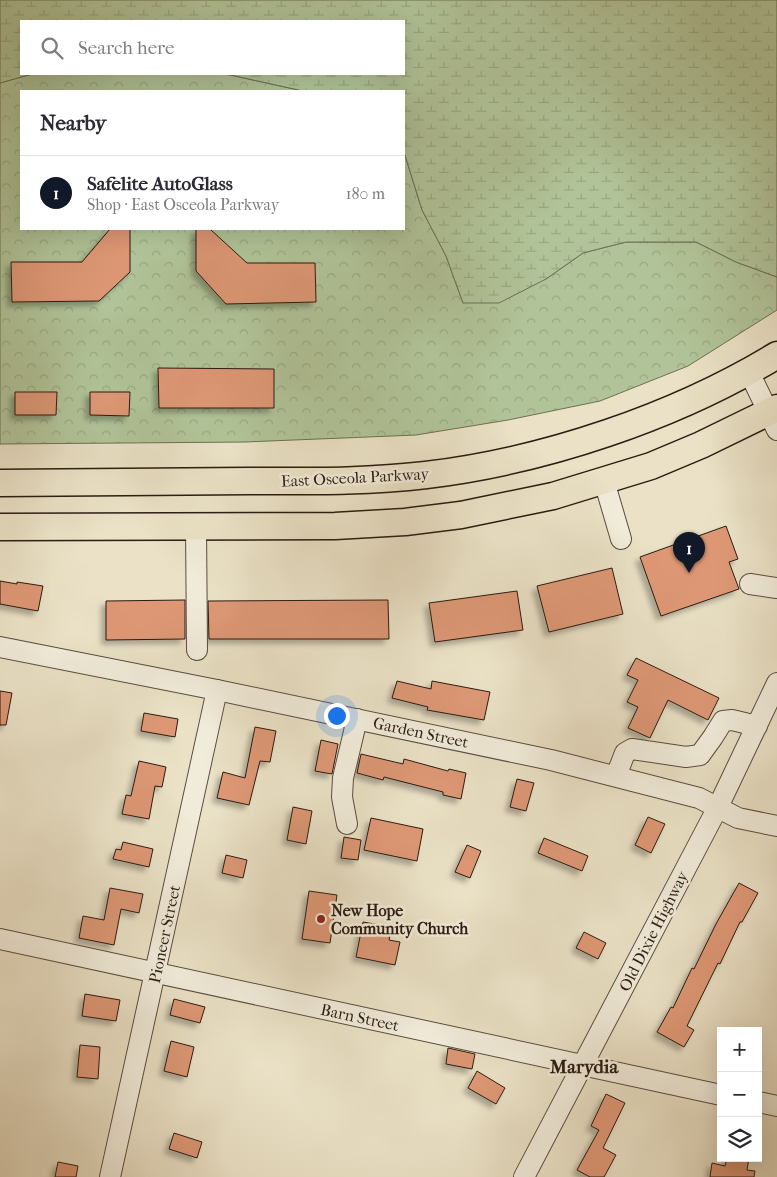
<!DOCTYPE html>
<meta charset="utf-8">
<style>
body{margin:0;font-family:"IM FELL French Canon",serif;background:#f2f2f3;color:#2b2b33}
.controls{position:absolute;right:15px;bottom:15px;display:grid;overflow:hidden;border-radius:0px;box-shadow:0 5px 20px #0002}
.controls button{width:45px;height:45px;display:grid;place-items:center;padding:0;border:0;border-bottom:1px solid #e1e1e2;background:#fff;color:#2b2b33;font:25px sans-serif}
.you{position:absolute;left:336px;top:715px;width:18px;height:18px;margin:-12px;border:4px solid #fff;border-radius:50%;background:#1a73e8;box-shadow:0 0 0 8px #1a73e833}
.badge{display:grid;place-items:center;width:32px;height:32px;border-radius:50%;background:#111827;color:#fff;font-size:16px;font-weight:700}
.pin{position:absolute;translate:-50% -41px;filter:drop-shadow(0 1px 2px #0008)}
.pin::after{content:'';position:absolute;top:26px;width:18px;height:15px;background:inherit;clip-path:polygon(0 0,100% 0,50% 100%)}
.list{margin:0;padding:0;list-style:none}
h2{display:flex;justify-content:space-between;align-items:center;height:65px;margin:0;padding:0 20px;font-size:21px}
h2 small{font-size:16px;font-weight:400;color:#7c7c81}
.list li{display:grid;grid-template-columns:32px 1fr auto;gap:15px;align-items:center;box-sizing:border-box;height:75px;padding:0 20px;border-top:1px solid #e1e1e2}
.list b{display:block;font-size:19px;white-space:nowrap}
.list p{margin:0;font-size:16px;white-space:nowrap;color:#7c7c81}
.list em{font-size:16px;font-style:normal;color:#7c7c81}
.icon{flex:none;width:28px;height:28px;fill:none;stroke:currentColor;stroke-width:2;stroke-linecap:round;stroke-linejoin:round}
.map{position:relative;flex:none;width:777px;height:1177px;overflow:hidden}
.search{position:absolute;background:#fff;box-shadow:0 5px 20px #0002;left:20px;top:20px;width:385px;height:55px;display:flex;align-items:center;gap:12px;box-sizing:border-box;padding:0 18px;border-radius:0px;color:#7c7c81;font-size:19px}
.panel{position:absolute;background:#fff;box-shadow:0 5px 20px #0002;left:20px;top:90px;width:385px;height:140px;border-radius:0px}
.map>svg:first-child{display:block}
</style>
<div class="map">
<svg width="777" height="1177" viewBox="0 0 777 1177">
<defs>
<pattern id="forest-crowns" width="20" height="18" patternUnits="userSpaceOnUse" patternTransform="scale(1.25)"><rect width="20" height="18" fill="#b1c499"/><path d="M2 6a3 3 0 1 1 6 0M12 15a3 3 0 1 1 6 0" fill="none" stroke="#98a883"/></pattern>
<pattern id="wetland-marsh" width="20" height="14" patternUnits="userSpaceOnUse" patternTransform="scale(1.25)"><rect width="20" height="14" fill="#b1c499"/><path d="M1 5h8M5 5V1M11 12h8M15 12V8" fill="none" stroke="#98a883"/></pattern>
<filter id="shadow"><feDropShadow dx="-4.5" dy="4.5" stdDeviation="2.5" flood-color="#0004"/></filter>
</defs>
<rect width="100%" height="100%" fill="#eae1c6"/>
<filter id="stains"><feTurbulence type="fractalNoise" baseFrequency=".004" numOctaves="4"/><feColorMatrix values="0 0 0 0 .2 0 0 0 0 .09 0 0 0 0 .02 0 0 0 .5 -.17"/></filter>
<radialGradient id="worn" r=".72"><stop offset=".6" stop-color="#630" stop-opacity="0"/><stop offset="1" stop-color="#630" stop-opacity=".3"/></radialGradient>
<path fill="url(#forest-crowns)" stroke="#6e7056" d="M32,74H226L303,91H21V229H404V152L422,210L446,256L463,303L546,279L583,253L626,242H696L736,262L777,277V310L688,366L600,401L508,420L416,435L245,442L0,444V83Z"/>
<path fill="url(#wetland-marsh)" stroke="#6e7056" d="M0,0H777V277L736,262L696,242H626L583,253L546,279L499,303H463L446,256L422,210L404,152V91H303L226,74H404V21H21V74H32L0,83Z"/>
<g fill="#dd9774" stroke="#2b1b12" filter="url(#shadow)">
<path d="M110,229H130V272L99,301L12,302L11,262H82Z"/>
<path d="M196,229H210L247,263H315L316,302L226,304L196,271Z"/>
<path d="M158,368L274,369V408H159Z"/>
<path d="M15,392H57L56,415H15Z"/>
<path d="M90,392H130L129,416L90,415Z"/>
<path d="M726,526L738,559L729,562L739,589L661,616L640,557Z"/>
<path d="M612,568L623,614L549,632L537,586Z"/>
<path d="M0,581L17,584V582L43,586L38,611L0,604Z"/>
<path d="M517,591L523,630L435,642L429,603Z"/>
<path d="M185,600V639L106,640V601Z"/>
<path d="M388,600L389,639H209L208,601Z"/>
<path d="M636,658L719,698L708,720L668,700L650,738L628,728L638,707L627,702L638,680L627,675Z"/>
<path d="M397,681L431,689L432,681L490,692L484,720L427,710L428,707L392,698Z"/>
<path d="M0,691L12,693L6,725H0Z"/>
<path d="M144,713L178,719L175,737L141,731Z"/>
<path d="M255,727L276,731L270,762L260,761L249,805L217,798L223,772L245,778Z"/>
<path d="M321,740L338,744L332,774L315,771Z"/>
<path d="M361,754L403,764L404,759L448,771L449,769L466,773L461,799L443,795V792L384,777L383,780L357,773Z"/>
<path d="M139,761L166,767L162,787L155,786L149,819L122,814L126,795L131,796Z"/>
<path d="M517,779L534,783L526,811L510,807Z"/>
<path d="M293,807L312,811L306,844L287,840Z"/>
<path d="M648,817L665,824L651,853L635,845Z"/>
<path d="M371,818L423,829L417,861L364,850Z"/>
<path d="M344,837L361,840L358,860L341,858Z"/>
<path d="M544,838L588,856L582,871L538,853Z"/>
<path d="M123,842L153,849L149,867L113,859L116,849L121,850Z"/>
<path d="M467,845L481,851L470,878L455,872Z"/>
<path d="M226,855L247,860L243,878L222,873Z"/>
<path d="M739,883L758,893L742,922H740L720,964L718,963L687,1026L694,1030L684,1047L657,1032L671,1007L673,1008L692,968L694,969L716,924Z"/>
<path d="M110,888L143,894L139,913L121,909L114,945L79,938L83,916L104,920Z"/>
<path d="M309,891L337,895L330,943L302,939Z"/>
<path d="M363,922L392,927L389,940L400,942L395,965L356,957Z"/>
<path d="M584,932L606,943L598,959L576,948Z"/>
<path d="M85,994L120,1000L116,1021L82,1016Z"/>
<path d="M174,999L205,1007L200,1023L170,1015Z"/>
<path d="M171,1041L194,1047L187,1077L164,1071Z"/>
<path d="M80,1045L100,1047L98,1079L77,1077Z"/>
<path d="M448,1048L475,1054L472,1069L446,1064Z"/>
<path d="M477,1071L505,1088L496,1104L468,1088Z"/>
<path d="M606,1094L625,1103L603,1148L616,1155L604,1177H590L577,1170L599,1130L591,1126Z"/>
<path d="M174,1133L202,1142L197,1158L169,1149Z"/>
<path d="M727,1158H749L747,1170L755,1171L754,1177H710L712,1163L725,1166Z"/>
<path d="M58,1162L78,1166L76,1177H55Z"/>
</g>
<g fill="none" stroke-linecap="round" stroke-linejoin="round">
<g stroke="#5b4c3f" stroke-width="22">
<g id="minor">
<path d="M749,372L777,430"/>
<path d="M604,481L621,539"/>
<path d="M196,526L197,650"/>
<path d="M750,584L777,588"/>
<path d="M0,647L217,690L551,760L699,798L738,818L777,826"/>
<path d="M616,776L625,753L632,749L686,757L700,755L713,737L723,721L732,720L757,726"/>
<path d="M347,824L342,797L343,778L357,719"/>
<path d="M0,939L721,1095"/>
<path d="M758,1102L777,1106"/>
<path d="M110,1177L217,690"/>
<path d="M524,1177L718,807L777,683"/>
</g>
</g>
<g stroke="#2b1b12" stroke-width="29">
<g id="major">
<path d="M0,483C83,482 166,482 249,481C308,481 367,482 426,475C544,461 675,417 777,355"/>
<path d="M0,527L335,526L405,522L461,515L553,496L651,466L701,445L777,408"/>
</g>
</g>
<use href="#minor" stroke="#f1ecda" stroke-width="20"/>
<use href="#major" stroke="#eae1c6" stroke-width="26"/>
</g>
<circle fill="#8f2418" stroke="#f1ecda" stroke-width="2" cx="321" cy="919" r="5"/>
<g text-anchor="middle" stroke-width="5" stroke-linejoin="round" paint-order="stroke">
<g font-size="16" fill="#2b1b12" stroke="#f1ecda">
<text transform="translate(355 477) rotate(-3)" y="6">East Osceola Parkway</text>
<text transform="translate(421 732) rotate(12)" y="6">Garden Street</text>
<text transform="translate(653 931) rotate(-63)" y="6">Old Dixie Highway</text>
<text transform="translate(164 934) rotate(-78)" y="6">Pioneer Street</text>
<text transform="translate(360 1017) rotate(12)" y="6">Barn Street</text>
</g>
<g font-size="16" font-weight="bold" fill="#2b1b12" stroke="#f1ecda" text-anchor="start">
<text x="331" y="916">New Hope<tspan x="331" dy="18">Community Church</tspan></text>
</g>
<g font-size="19" font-weight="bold" fill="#2b1b12" stroke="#f1ecda">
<text x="584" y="1073">Marydia</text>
</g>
</g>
<rect width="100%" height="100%" filter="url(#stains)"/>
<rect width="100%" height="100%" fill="url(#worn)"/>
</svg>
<div class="controls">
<button>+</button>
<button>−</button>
<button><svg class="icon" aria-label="layers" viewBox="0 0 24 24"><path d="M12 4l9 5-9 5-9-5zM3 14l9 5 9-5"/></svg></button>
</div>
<div class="you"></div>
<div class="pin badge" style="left:689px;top:573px">1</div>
<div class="search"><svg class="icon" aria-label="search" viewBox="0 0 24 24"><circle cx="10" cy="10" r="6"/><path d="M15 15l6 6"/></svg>Search here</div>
<section class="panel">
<h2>Nearby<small></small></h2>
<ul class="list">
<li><span class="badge">1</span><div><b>Safelite AutoGlass</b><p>Shop · East Osceola Parkway</p></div><em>180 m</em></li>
</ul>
</section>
</div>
